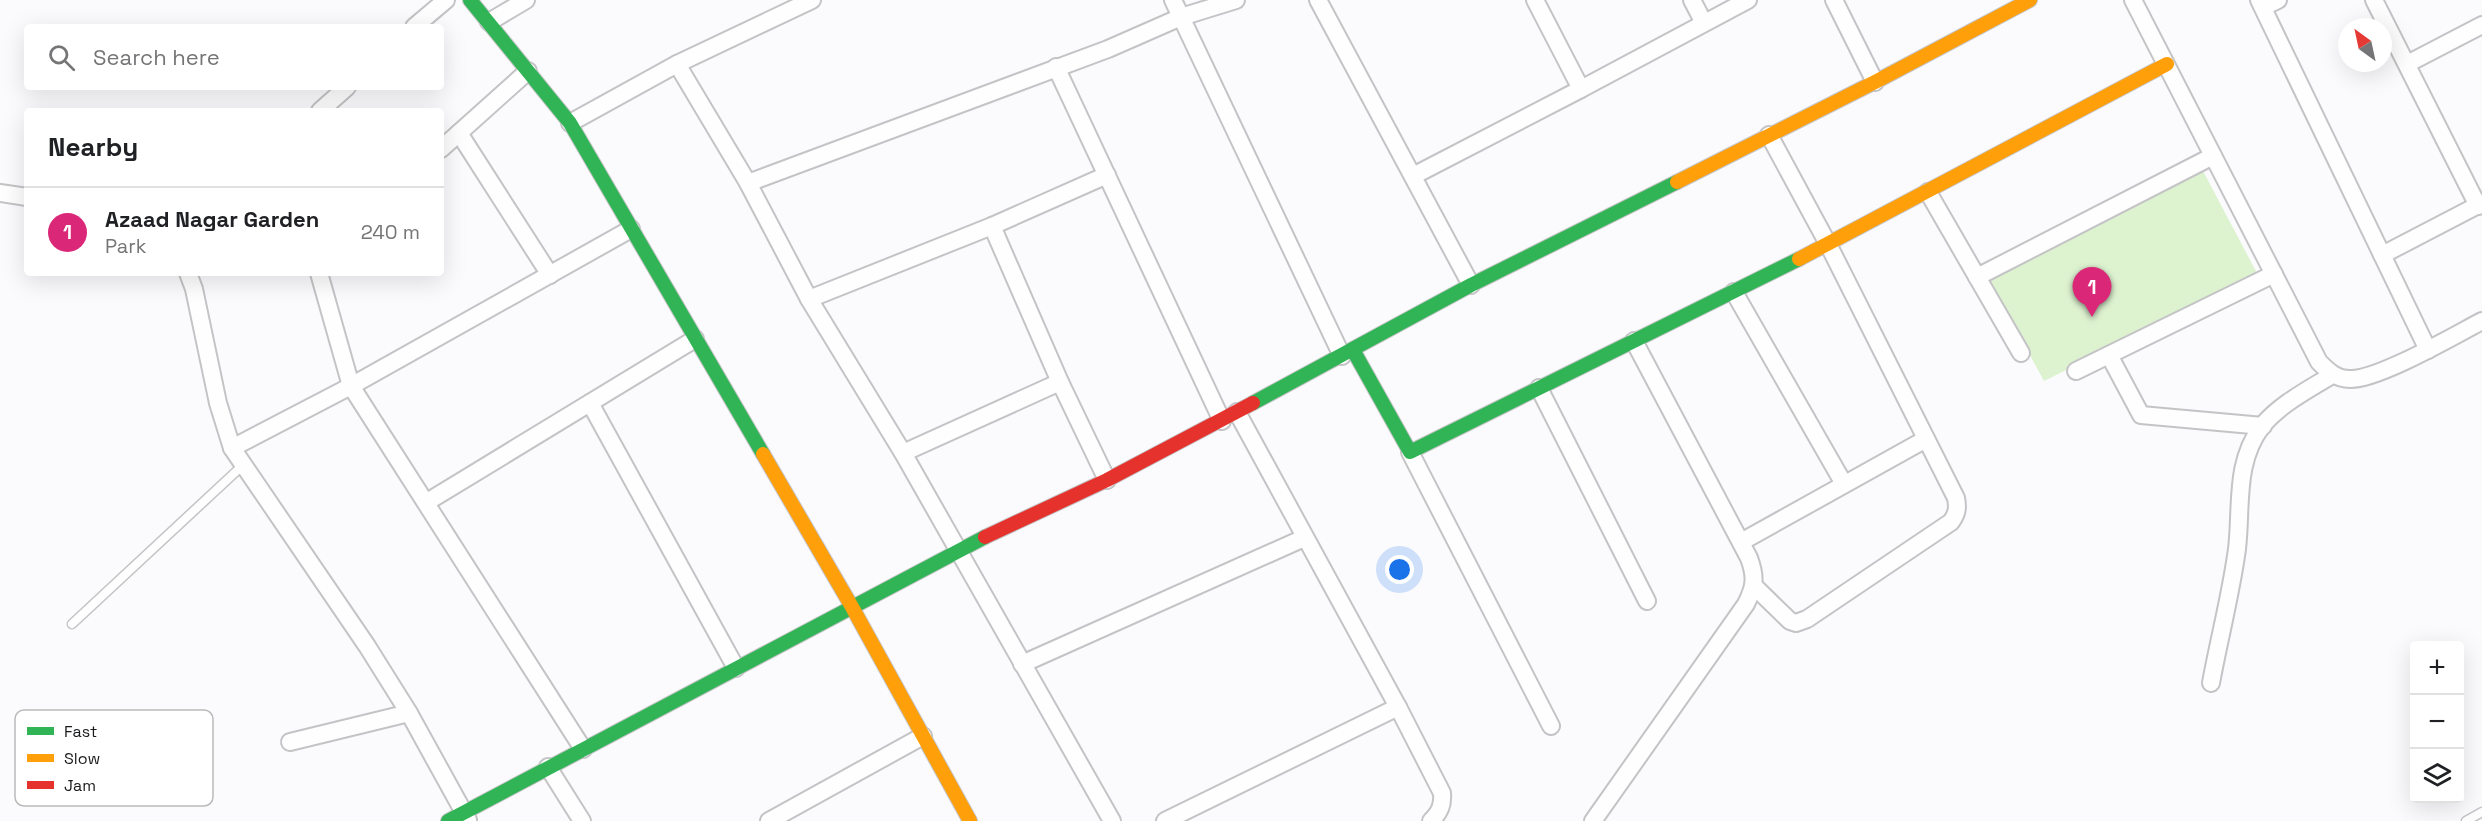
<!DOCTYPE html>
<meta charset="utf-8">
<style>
body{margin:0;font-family:"Space Grotesk",sans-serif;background:#f6f6f6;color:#202124}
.controls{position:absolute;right:18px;bottom:18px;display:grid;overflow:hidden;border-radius:6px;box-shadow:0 6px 24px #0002}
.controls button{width:54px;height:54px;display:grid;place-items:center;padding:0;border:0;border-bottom:2px solid #e0e0e0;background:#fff;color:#202124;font:30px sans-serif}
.compass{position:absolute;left:2338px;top:18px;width:54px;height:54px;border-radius:50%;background:#fff;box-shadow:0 6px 24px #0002;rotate:327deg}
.you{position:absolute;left:1400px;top:570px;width:21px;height:21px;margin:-15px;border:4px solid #fff;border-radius:50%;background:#1a73e8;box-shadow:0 0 0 9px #1a73e833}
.badge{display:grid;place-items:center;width:39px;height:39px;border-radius:50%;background:#db2777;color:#fff;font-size:20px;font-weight:700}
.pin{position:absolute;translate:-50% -50px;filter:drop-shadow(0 2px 3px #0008)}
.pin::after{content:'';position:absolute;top:32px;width:21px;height:18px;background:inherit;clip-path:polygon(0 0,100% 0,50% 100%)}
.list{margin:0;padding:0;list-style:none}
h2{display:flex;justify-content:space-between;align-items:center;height:78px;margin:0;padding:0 24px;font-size:26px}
h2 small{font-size:20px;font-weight:400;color:#757577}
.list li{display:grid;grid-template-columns:39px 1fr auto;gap:18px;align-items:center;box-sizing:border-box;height:90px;padding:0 24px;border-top:2px solid #e0e0e0}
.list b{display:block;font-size:22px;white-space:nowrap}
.list p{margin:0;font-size:20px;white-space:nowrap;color:#757577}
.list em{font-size:20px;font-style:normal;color:#757577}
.icon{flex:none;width:33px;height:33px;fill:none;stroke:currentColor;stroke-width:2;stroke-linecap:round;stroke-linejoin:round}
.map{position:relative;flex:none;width:2482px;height:821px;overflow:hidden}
.search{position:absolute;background:#fff;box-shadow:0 6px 24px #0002;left:24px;top:24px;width:420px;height:66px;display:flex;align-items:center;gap:15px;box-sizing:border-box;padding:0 21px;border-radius:6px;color:#757577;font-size:22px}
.panel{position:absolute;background:#fff;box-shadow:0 6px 24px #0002;left:24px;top:108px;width:420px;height:168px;border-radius:6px}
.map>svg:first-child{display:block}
</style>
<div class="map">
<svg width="2482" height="821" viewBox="0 0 2482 821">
<rect width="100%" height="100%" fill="#fbfbfe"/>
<path fill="#ddf3d0" d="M2203,171L2258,275L2044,381L1987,276Z"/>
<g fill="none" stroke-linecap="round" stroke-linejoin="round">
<g stroke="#c4c4c6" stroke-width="11">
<g id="lane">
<path d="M72,624L242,466"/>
<path d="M2466,821L2482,812"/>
</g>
</g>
<g stroke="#c4c4c6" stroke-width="20">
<g id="street">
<path d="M1173,0L1342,356"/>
<path d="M1318,0L1471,285"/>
<path d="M1535,0L1581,89L1748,0"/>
<path d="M1692,0L1704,23"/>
<path d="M1834,0L1875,82"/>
<path d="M2133,0L2319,362C2328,371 2336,379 2350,379C2378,380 2455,335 2482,321"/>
<path d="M2259,0L2428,350"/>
<path d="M2374,0L2478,206"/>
<path d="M2263,7L2278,0"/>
<path d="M489,22L526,0"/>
<path d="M414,27L446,0"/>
<path d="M677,64L748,183L809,299L903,453L1112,821"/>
<path d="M2407,64L2482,25"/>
<path d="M1056,67L1222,421"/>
<path d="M320,111L347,87"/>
<path d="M570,123L677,64L812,0"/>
<path d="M459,133L550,275"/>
<path d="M441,149L528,71"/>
<path d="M1413,176L1581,89"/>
<path d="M748,183L1108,49L1181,17L1236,0"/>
<path d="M1928,192L2021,353"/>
<path d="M0,193L27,197"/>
<path d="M992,226L1060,382L1107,480"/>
<path d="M2382,255L2482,203"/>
<path d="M188,273L194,289L218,403L232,448L367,646L409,713L468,820"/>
<path d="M319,273L351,386L583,749"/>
<path d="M1977,277L2213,156"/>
<path d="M1734,292L1844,484"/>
<path d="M809,299L992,226L1107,175"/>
<path d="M2109,355L2141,415L2263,426"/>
<path d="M2076,371L2274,274"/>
<path d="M1539,388L1647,601"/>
<path d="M590,403L736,668"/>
<path d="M1237,412L1398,707L1442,793C1443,805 1440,812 1431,821"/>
<path d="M232,448L351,386L631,229"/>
<path d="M1410,452L1551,726"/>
<path d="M903,453L1060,382"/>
<path d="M427,502L695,339"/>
<path d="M1741,542L1926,439"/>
<path d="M1755,587L1790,621L1796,623L1807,619L1951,522C1957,514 1958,508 1956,498L1828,244L1769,135"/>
<path d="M1022,664L1304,538"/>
<path d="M2211,683C2219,639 2231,594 2237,549C2242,506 2234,463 2262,426C2280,404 2308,390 2332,375"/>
<path d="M290,742L409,713"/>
<path d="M548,767L582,821"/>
<path d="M769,821L923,736"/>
<path d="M1165,821L1398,707"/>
<path d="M1593,821L1746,604C1755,586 1756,577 1749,558L1634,341"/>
</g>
</g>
<g stroke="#c4c4c6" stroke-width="16">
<g id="fast">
<path d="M470,0L570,123L763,454"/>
<path d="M1353,350L1410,452L1799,259"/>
<path d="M1253,403L1471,285L1677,182"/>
<path d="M448,821L985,537"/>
</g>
</g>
<g stroke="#c4c4c6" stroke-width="16">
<g id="slow">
<path d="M1677,182L1875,82L2030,0"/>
<path d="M1799,259L2167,64"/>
<path d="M763,454L852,607L970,821"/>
</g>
</g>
<g stroke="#c4c4c6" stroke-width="16">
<path id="jam" d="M985,537L1107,480L1253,403"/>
</g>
<use href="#lane" stroke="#fefeff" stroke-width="8"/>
<use href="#street" stroke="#fefeff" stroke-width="16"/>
<use href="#fast" stroke="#30b455" stroke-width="14"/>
<use href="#slow" stroke="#ff9f0a" stroke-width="14"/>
<use href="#jam" stroke="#e5322d" stroke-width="14"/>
</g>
<rect x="15" y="710" width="198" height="96" rx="9" fill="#fff" stroke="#bababb" stroke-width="1.5"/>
<rect x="27" y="727" width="27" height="8" fill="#30b455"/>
<rect x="27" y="754" width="27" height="8" fill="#ff9f0a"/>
<rect x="27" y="781" width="27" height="8" fill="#e5322d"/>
<g font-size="16" fill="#191a1c">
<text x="64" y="737">Fast</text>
<text x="64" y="764">Slow</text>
<text x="64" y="791">Jam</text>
</g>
</svg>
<div class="controls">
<button>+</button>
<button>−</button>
<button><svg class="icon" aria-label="layers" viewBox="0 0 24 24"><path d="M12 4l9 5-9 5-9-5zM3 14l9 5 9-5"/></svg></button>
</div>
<svg class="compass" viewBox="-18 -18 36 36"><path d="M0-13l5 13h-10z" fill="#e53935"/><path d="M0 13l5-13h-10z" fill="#757577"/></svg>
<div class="you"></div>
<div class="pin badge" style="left:2092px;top:317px">1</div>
<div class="search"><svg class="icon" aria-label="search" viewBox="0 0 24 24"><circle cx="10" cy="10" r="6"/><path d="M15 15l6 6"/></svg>Search here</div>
<section class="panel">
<h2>Nearby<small></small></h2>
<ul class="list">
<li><span class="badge">1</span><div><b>Azaad Nagar Garden</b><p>Park</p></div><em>240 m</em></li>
</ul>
</section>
</div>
